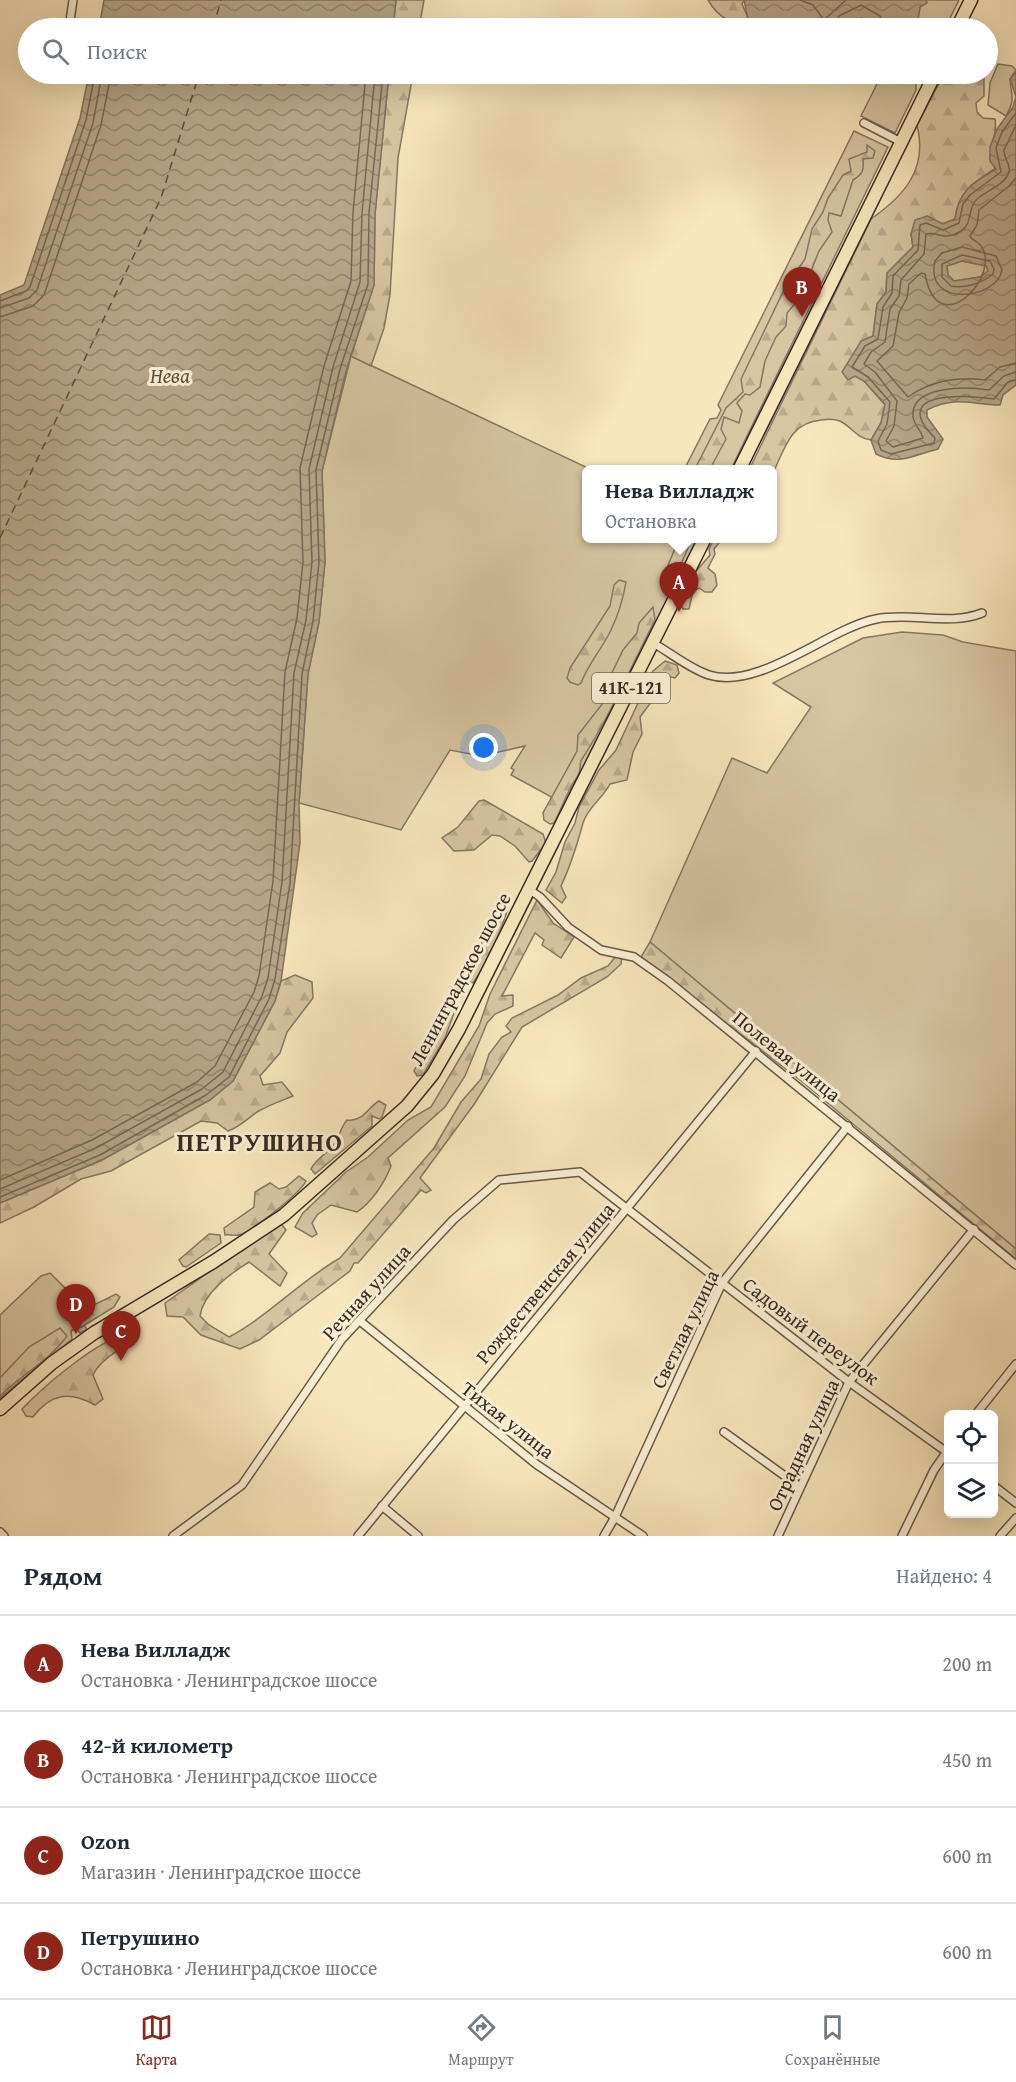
<!DOCTYPE html>
<html lang="ru">
<meta charset="utf-8">
<style>
body{margin:0;font-family:"Gentium Book Plus",serif;background:#f6f6f7;color:#1f2937}
.controls{position:absolute;right:18px;bottom:18px;display:grid;overflow:hidden;border-radius:9px;box-shadow:0 6px 24px #0002}
.controls button{width:54px;height:54px;display:grid;place-items:center;padding:0;border:0;border-bottom:2px solid #e0e1e3;background:#fff;color:#1f2937;font:30px sans-serif}
.you{position:absolute;left:484px;top:748px;width:21px;height:21px;margin:-15px;border:4px solid #fff;border-radius:50%;background:#1a73e8;box-shadow:0 0 0 9px #1a73e833}
.badge{display:grid;place-items:center;width:39px;height:39px;border-radius:50%;background:#8f2418;color:#fff;font-size:20px;font-weight:700}
.pin{position:absolute;translate:-50% -50px;filter:drop-shadow(0 2px 3px #0008)}
.pin::after{content:'';position:absolute;top:32px;width:21px;height:18px;background:inherit;clip-path:polygon(0 0,100% 0,50% 100%)}
.popup{position:absolute;left:582px;top:465px;width:195px;height:78px;box-sizing:border-box;display:grid;place-content:center;border-radius:9px;background:#fff;filter:drop-shadow(0 2px 4px #0005);font-size:20px;white-space:nowrap;color:#747a83}
.popup b{font-size:22px;color:#1f2937}
.popup::after{content:'';position:absolute;left:50%;top:100%;margin-left:-12px;border:12px solid transparent;border-top-color:#fff}
.list{margin:0;padding:0;list-style:none}
h2{display:flex;justify-content:space-between;align-items:center;height:78px;margin:0;padding:0 24px;font-size:26px}
h2 small{font-size:20px;font-weight:400;color:#747a83}
.list li{display:grid;grid-template-columns:39px 1fr auto;gap:18px;align-items:center;box-sizing:border-box;height:96px;padding:0 24px;border-top:2px solid #e0e1e3}
.list b{display:block;font-size:22px;white-space:nowrap}
.list p{margin:0;font-size:20px;white-space:nowrap;color:#747a83}
.list em{font-size:20px;font-style:normal;color:#747a83}
.icon{flex:none;width:33px;height:33px;fill:none;stroke:currentColor;stroke-width:2;stroke-linecap:round;stroke-linejoin:round}
.map{position:relative;flex:none;width:1016px;height:1536px;overflow:hidden}
.search{position:absolute;background:#fff;box-shadow:0 6px 24px #0002;left:18px;right:18px;top:18px;height:66px;display:flex;align-items:center;gap:15px;box-sizing:border-box;padding:0 21px;border-radius:33px;color:#747a83;font-size:22px}
.sheet{height:462px;background:#fff}
nav{display:flex;justify-content:space-around;align-items:center;box-sizing:border-box;height:84px;border-top:2px solid #e0e1e3;background:#fff;font-size:16px;color:#747a83}
nav a{display:grid;justify-items:center;gap:3px}
nav .on{color:#8f2418}
.map>svg:first-child{display:block}
</style>
<div class="map">
<svg width="1016" height="1536" viewBox="0 0 1016 1536">
<defs>
<pattern id="forest-firs" width="22" height="20" patternUnits="userSpaceOnUse" patternTransform="scale(1.5)"><rect width="22" height="20" fill="#d7c6a2"/><path d="M5 1l3.5 6h-7zM16 11l3.5 6h-7z" fill="#b9aa8b"/></pattern>
<pattern id="water-waves" width="16" height="10" patternUnits="userSpaceOnUse" patternTransform="scale(1.5)"><rect width="16" height="10" fill="#b6a688"/><path d="M0 5q4-4 8 0t8 0" fill="none" stroke="#95876f"/></pattern>
</defs>
<rect width="100%" height="100%" fill="#f8e6bc"/>
<filter id="stains"><feTurbulence type="fractalNoise" baseFrequency=".00333" numOctaves="4"/><feColorMatrix values="0 0 0 0 .2 0 0 0 0 .09 0 0 0 0 .02 0 0 0 .5 -.17"/></filter>
<radialGradient id="worn" r=".72"><stop offset=".6" stop-color="#630" stop-opacity="0"/><stop offset="1" stop-color="#630" stop-opacity=".3"/></radialGradient>
<g fill="#d7c6a2" stroke="#867862" stroke-width="1.5">
<path d="M926,0H959L945,28H912L917,25L920,7Z"/>
<path d="M998,64L1012,66L1016,70L1010,79C1011,97 1016,98 1006,116L988,105L990,83Z"/>
<path d="M910,74L916,78V90L895,133L861,116L881,76Z"/>
<path d="M854,131L888,147L731,469L684,470L710,419L717,418L721,410L718,405Z"/>
<path d="M962,261L987,266L989,271L980,277L954,281L948,275L947,266Z"/>
<path d="M351,356L590,469L586,470V538L697,539L566,805L511,775L514,770L511,768L525,746L481,756L450,750L401,830L299,803L308,674L319,622L325,562L322,471Z"/>
<path d="M902,632L943,635L963,642L1016,651V1249L650,942L732,758L767,773L811,707L773,683L863,638Z"/>
<path d="M50,1273L68,1291L73,1302L74,1314L87,1329L80,1333L76,1328L71,1331L72,1339L0,1398V1315L41,1276Z"/>
</g>
<g fill="url(#forest-firs)" stroke="#867862" stroke-width="1.5">
<path d="M396,0H424L419,28H393Z"/>
<path d="M708,0H744L742,4L752,27C733,26 718,17 708,0Z"/>
<path d="M389,74H413L398,158L390,295L384,328L371,366L351,356L374,285L375,214Z"/>
<path d="M944,74H984V96L976,103L977,112L983,118L995,119C998,133 990,146 990,161L996,168C974,182 958,191 955,219L942,224L927,216L911,234L913,247L887,273L886,292L877,304L873,336C853,344 855,357 855,376L864,381L885,405L881,423L871,440C856,438 852,427 840,421C835,419 827,419 821,420C789,423 785,449 772,475V470H749L871,219C905,195 928,169 917,125Z"/>
<path d="M867,145L875,151L873,158L863,159C864,171 863,174 853,180L841,216L829,213L828,220L832,232L819,251L808,279L800,286L799,299L787,313L786,326L776,337L765,361L760,387L750,395L745,394L737,403L742,411L739,423L724,417L721,429L726,439L710,469H695L726,408L743,392L741,379L784,290L805,259L812,229L823,212L828,198L843,175L851,171L849,159L867,152Z"/>
<path d="M679,539H692L677,573L673,575L666,570Z"/>
<path d="M714,539H722L714,549L715,554L708,568L715,574L717,585L712,592H705L699,588L693,591L689,609H683L681,605L691,577L710,555L709,549Z"/>
<path d="M619,580L626,582C623,600 618,616 610,632C601,650 588,664 581,683L578,685L570,682L567,678L570,668L610,606L614,585Z"/>
<path d="M653,607L655,620C631,667 610,716 582,759C579,763 581,769 579,773C577,779 572,783 570,789C564,800 560,812 554,823L550,824L544,820L543,813L577,751L578,735L603,703L608,681L623,650L637,633L639,623Z"/>
<path d="M665,661L677,665L679,673L675,678L667,676L653,693L655,697L640,717L642,734L633,752L627,780L610,784C603,798 587,808 583,823C577,845 571,865 561,886L566,897L562,903L546,890L556,872L565,842L575,823L579,807L599,770L616,750L653,671Z"/>
<path d="M484,800L543,834L546,843L532,861L529,862L515,846L500,836L492,835L474,850L454,851L442,838L458,827L479,801Z"/>
<path d="M537,900L553,923L574,937L561,958L542,945L544,940L535,933L502,996L513,995V1006L495,1014L487,1023L465,1076L445,1107L388,1158L391,1166C385,1182 372,1202 357,1212L331,1205L317,1215L312,1223L317,1234L312,1237L295,1227L303,1213L346,1172L368,1157L408,1120L431,1107L479,1026L490,994Z"/>
<path d="M502,905L507,911C500,934 487,963 473,983L469,982L465,976L491,924L495,920L496,911Z"/>
<path d="M650,942L1016,1249V1259L800,1080L641,957Z"/>
<path d="M622,955L621,964L607,977L522,1027L475,1103L420,1178L431,1190L426,1193L421,1190L358,1263H354L350,1271L259,1340L240,1349L201,1335L183,1317L167,1316L165,1303L280,1222L286,1230L269,1254L287,1273L280,1286L249,1262C230,1274 203,1293 200,1316L209,1325L229,1337C270,1315 300,1281 340,1258L434,1148L461,1102L481,1079L489,1054L502,1037L511,1032L506,1026L512,1018L558,995L581,978L608,966L616,956Z"/>
<path d="M295,975L312,982L313,998L287,1032L280,1053L260,1076L263,1085L282,1082L293,1096C281,1101 269,1105 257,1112C247,1119 240,1127 228,1131L217,1123L201,1121L111,1171L81,1179L34,1207L0,1223V1203L102,1160L210,1100L233,1081L275,1001L281,981Z"/>
<path d="M450,1011L454,1013L445,1038L423,1075L417,1076L414,1071L445,1015Z"/>
<path d="M379,1101L386,1105L382,1117L379,1119L372,1116V1126L315,1174L311,1169C317,1157 328,1154 335,1143C340,1135 341,1127 347,1120C363,1122 367,1108 379,1101Z"/>
<path d="M299,1176L306,1181C301,1192 251,1233 239,1235C234,1236 230,1234 225,1235L224,1228L254,1207L255,1192L270,1183L279,1189L286,1187Z"/>
<path d="M209,1234L220,1235L221,1243L186,1267L183,1266L179,1260Z"/>
<path d="M116,1294L120,1297L114,1307L80,1328L71,1321L79,1312Z"/>
<path d="M60,1328L67,1336C49,1361 22,1374 0,1396V1378L29,1347Z"/>
<path d="M129,1334C124,1352 101,1357 93,1375L103,1399L95,1405C70,1391 51,1393 33,1417L26,1416L22,1409C43,1387 99,1338 129,1334Z"/>
</g>
<g fill="url(#water-waves)" stroke="#82745f" stroke-width="1.5" fill-rule="evenodd">
<path d="M104,0H396L393,28H99Z"/>
<path d="M744,0H926L927,3L920,7L917,25L912,28H875L861,18L844,28H800L797,22L792,28H754L748,19Z"/>
<path d="M1016,72V385L1003,395L1000,405C972,405 956,395 927,410V417L943,439L938,449C913,455 900,466 876,454L871,440L881,423L885,404L864,381L855,376L848,380L842,372L861,341L873,336L877,304L886,292L887,273L913,247L911,234L915,220L927,216L943,224L955,219C958,191 973,183 996,169L990,161V147L997,129L1013,107L1016,97L1010,79ZM962,261L986,266L988,271L980,277L954,281L948,275L947,266Z"/>
<path d="M89,74H389L375,214L374,285L346,371L322,471L325,562L319,622L308,674L299,803L300,843L281,981L275,1001L233,1081L210,1100L102,1160L0,1203V295L24,285L80,118Z"/>
</g>
<g fill="none" stroke-linecap="round" stroke-linejoin="round">
<g stroke="#766855" stroke-width="1.5">
<path d="M800,0L813,5L824,20L846,0"/>
<path d="M834,28L839,16L861,5L880,16L885,28"/>
<path d="M1016,113L1002,132L996,148L1001,172L970,195L963,204L959,223L943,230L926,223L920,225L918,250L893,276L892,293L883,307L878,339L865,346L852,367L868,377L890,402L887,424L878,441L881,450L891,454L934,443L935,438C930,433 923,425 921,419C911,389 981,397 994,399L1008,382L1016,380"/>
<path d="M1016,125L1004,150C1003,158 1011,163 1009,172C1006,184 986,191 977,199C967,208 973,224 961,231C942,242 939,231 926,234L924,254L901,280L899,296L890,309L885,342L871,352L864,364L875,372L897,401L894,426L886,441L893,447L923,438C921,430 914,425 913,417C910,384 969,387 989,390L1004,376L1016,372"/>
<path d="M1016,178L1009,186L979,210L977,225L970,236L972,239C1016,259 939,352 925,274L921,273L909,284L907,298L899,313L893,346L877,361L908,397C930,381 958,376 985,380L1000,367L1016,363"/>
<path d="M962,247L996,256L1002,270C998,299 924,309 935,261L942,253Z"/>
<path d="M962,255L990,261L994,269L993,274C982,283 965,289 951,286L942,277V264Z"/>
<path d="M0,301L26,291L30,287L86,120L95,74"/>
<path d="M0,308L29,298L37,290L93,123L102,74"/>
<path d="M0,317L33,306L44,295L101,125L111,74"/>
<path d="M0,1180L92,1140L197,1082L215,1066L254,992L259,976L273,881L285,672L297,618L303,562L300,468L324,366L351,281L353,212L366,74"/>
<path d="M0,1189L96,1148L202,1089L223,1072L262,996L268,978L282,882L294,673L306,620L312,562L309,469L333,367L360,282L362,213L375,74"/>
<path d="M0,1197L100,1155L206,1095L229,1077L269,999L275,979L290,883L302,674L313,621L319,562L316,470L340,369L368,284L369,213L383,74"/>
</g>
<g stroke="#5c4f41" stroke-width="1.5" stroke-dasharray="8 6" stroke-linecap="butt">
<path d="M213,28L221,0"/>
<path d="M0,538L161,198L199,74"/>
</g>
<g stroke="#665948" stroke-width="10">
<g id="street">
<path d="M69,28L73,0"/>
<path d="M62,77L63,74"/>
<path d="M864,123L901,142"/>
<path d="M653,643C671,653 690,669 709,675C759,691 829,628 876,619C910,612 950,626 982,613"/>
<path d="M530,890L540,897L568,927L601,950L634,957L668,981L1016,1265"/>
<path d="M360,1321L536,1464L643,1536"/>
<path d="M976,1414L1016,1364"/>
<path d="M724,1432L800,1487"/>
<path d="M994,1486L1016,1503"/>
<path d="M382,1506L418,1536"/>
<path d="M0,1532L4,1536"/>
<path d="M173,1536L242,1485L342,1339L453,1220L499,1180L580,1172L849,1382L948,1453"/>
<path d="M358,1536L756,1051"/>
<path d="M604,1536L615,1517L722,1283L848,1126"/>
<path d="M778,1536L849,1382L974,1229"/>
<path d="M902,1536L934,1470L948,1450"/>
<path d="M1000,1536L1016,1518"/>
</g>
</g>
<g stroke="#352a22" stroke-width="15">
<g id="primary">
<path d="M957,28L971,0"/>
<path d="M739,470L935,74"/>
<path d="M0,1409L52,1363L94,1333L213,1262L284,1215L407,1106L433,1074L459,1029L705,538"/>
</g>
</g>
<use href="#street" stroke="#faefd3" stroke-width="7"/>
<use href="#primary" stroke="#f8e6bc" stroke-width="12"/>
</g>
<g text-anchor="middle" stroke-width="6" stroke-linejoin="round" paint-order="stroke">
<rect fill="#faefd3" stroke="#706557" stroke-width="1.5" x="592" y="673" width="78" height="30" rx="4.5"/>
<g font-size="18" font-weight="bold" fill="#352a22">
<text x="631" y="694">41К-121</text>
</g>
<g font-size="20" fill="#352a22" stroke="#faefd3">
<text transform="translate(460 979) rotate(-62)" y="7">Ленинградское шоссе</text>
<text transform="translate(787 1056) rotate(39)" y="7">Полевая улица</text>
<text transform="translate(545 1283) rotate(-50)" y="7">Рождественская улица</text>
<text transform="translate(366 1292) rotate(-48)" y="7">Речная улица</text>
<text transform="translate(685 1329) rotate(-64)" y="7">Светлая улица</text>
<text transform="translate(811 1331) rotate(37)" y="7">Садовый переулок</text>
<text transform="translate(508 1420) rotate(38)" y="7">Тихая улица</text>
<text transform="translate(803 1445) rotate(-65)" y="7">Отрадная улица</text>
</g>
<g font-size="21" font-style="italic" fill="#5c4f41" stroke="#faefd3">
<text x="170" y="383">Нева</text>
</g>
<g font-size="26" font-weight="bold" letter-spacing="1.5" fill="#352a22" stroke="#faefd3">
<text x="260" y="1151">ПЕТРУШИНО</text>
</g>
</g>
<rect width="100%" height="100%" filter="url(#stains)"/>
<rect width="100%" height="100%" fill="url(#worn)"/>
</svg>
<div class="controls">
<button><svg class="icon" aria-label="locate" viewBox="0 0 24 24"><circle cx="12" cy="12" r="6"/><path d="M12 2v4M12 18v4M2 12h4M18 12h4"/></svg></button>
<button><svg class="icon" aria-label="layers" viewBox="0 0 24 24"><path d="M12 4l9 5-9 5-9-5zM3 14l9 5 9-5"/></svg></button>
</div>
<div class="you"></div>
<div class="pin badge" style="left:679px;top:612px">A</div>
<div class="popup"><b>Нева Вилладж</b>Остановка</div>
<div class="pin badge" style="left:802px;top:317px">B</div>
<div class="pin badge" style="left:121px;top:1361px">C</div>
<div class="pin badge" style="left:76px;top:1334px">D</div>
<div class="search"><svg class="icon" aria-label="search" viewBox="0 0 24 24"><circle cx="10" cy="10" r="6"/><path d="M15 15l6 6"/></svg>Поиск</div>
</div>
<section class="sheet">
<h2>Рядом<small>Найдено: 4</small></h2>
<ul class="list">
<li><span class="badge">A</span><div><b>Нева Вилладж</b><p>Остановка · Ленинградское шоссе</p></div><em>200 m</em></li>
<li><span class="badge">B</span><div><b>42-й километр</b><p>Остановка · Ленинградское шоссе</p></div><em>450 m</em></li>
<li><span class="badge">C</span><div><b>Ozon</b><p>Магазин · Ленинградское шоссе</p></div><em>600 m</em></li>
<li><span class="badge">D</span><div><b>Петрушино</b><p>Остановка · Ленинградское шоссе</p></div><em>600 m</em></li>
</ul>
</section>
<nav>
<a class="on"><svg class="icon" aria-label="map" viewBox="0 0 24 24"><path d="M3 6l6-2 6 2 6-2v14l-6 2-6-2-6 2zM9 4v14M15 6v14"/></svg>Карта</a>
<a><svg class="icon" aria-label="directions" viewBox="0 0 24 24"><path d="M12 3l9 9-9 9-9-9zM9 14v-3h6M13 9l2 2-2 2"/></svg>Маршрут</a>
<a><svg class="icon" aria-label="saved" viewBox="0 0 24 24"><path d="M7 4h10v16l-5-4-5 4z"/></svg>Сохранённые</a>
</nav>
